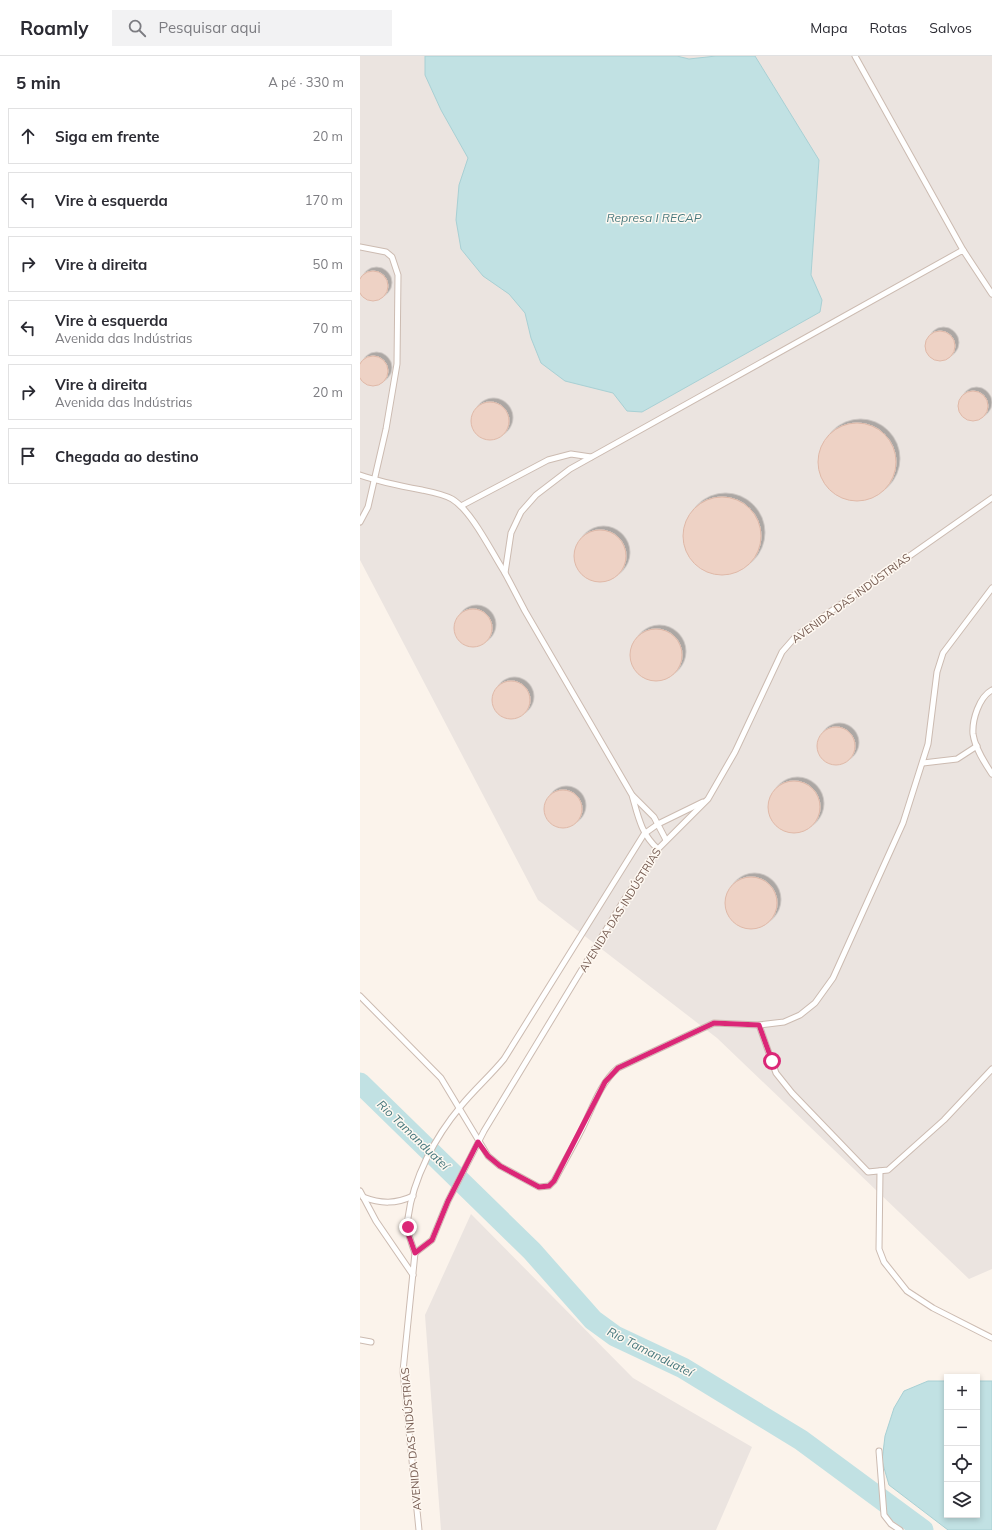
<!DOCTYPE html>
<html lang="pt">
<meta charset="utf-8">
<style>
body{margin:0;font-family:Mulish,sans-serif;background:#f2f2f3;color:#2b2b33}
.controls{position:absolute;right:12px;bottom:12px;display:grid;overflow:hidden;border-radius:0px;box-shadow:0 2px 6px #0003}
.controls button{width:36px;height:36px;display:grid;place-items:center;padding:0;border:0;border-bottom:1px solid #e1e1e2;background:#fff;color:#2b2b33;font:20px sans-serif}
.stop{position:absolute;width:12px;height:12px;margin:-9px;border:3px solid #db2777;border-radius:50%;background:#fff}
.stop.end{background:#db2777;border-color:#fff;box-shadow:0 1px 4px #0008}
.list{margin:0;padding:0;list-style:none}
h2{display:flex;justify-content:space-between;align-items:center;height:52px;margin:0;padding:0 16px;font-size:17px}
h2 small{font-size:13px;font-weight:400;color:#7c7c81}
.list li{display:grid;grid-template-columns:26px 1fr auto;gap:12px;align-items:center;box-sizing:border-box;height:56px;margin:0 8px 8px;padding:0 8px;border:1px solid #e1e1e2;border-radius:0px}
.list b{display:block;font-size:15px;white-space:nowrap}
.list p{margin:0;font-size:13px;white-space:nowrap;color:#7c7c81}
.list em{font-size:13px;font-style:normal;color:#7c7c81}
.icon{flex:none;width:22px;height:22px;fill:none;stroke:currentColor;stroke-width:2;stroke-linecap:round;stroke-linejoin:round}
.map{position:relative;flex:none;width:632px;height:1474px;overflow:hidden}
header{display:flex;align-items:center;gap:24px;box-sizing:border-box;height:56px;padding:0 20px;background:#fff;border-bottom:1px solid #e1e1e2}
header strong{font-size:19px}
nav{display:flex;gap:22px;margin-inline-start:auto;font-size:14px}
.search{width:280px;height:36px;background:#f2f2f3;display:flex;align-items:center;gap:10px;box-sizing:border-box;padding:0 14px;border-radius:0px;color:#7c7c81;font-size:15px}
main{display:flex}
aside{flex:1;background:#fff}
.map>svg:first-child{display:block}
</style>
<header>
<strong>Roamly</strong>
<div class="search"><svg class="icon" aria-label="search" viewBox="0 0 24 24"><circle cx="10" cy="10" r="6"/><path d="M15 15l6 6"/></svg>Pesquisar aqui</div>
<nav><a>Mapa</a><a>Rotas</a><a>Salvos</a></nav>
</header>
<main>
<aside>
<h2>5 min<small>A pé · 330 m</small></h2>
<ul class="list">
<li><svg class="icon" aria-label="ahead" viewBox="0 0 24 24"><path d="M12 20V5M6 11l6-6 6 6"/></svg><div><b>Siga em frente</b></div><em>20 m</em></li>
<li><svg class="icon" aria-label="left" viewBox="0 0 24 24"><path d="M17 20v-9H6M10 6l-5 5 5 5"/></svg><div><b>Vire à esquerda</b></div><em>170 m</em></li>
<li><svg class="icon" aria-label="right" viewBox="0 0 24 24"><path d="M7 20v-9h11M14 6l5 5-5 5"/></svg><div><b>Vire à direita</b></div><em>50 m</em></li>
<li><svg class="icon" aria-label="left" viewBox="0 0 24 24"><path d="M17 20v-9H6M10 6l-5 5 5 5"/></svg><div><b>Vire à esquerda</b><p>Avenida das Indústrias</p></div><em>70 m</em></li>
<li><svg class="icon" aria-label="right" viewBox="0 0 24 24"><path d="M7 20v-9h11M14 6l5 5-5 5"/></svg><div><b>Vire à direita</b><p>Avenida das Indústrias</p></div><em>20 m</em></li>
<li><svg class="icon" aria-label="arrive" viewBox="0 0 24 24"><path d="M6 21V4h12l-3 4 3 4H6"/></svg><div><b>Chegada ao destino</b></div></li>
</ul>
</aside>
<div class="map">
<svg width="632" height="1474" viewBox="0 0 632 1474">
<defs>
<filter id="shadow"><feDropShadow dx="3.5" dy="-3.5" stdDeviation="0" flood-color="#0004"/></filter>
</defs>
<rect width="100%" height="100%" fill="#fbf3eb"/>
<g fill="#ebe4e0">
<path d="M0,0H632V1213L609,1223L357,982L178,844L0,504Z"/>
<path d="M111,1158L273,1322L392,1391L356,1474H81L65,1259Z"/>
</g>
<g fill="#c1e1e3" stroke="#a8d0d4">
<path d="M65,0H317L329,3L356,0H395L459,104L451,219L462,244L460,256L282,356L267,355L253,337L205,325L181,307L171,282L165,257L149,238L123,220L101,193L96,164L99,129L108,102L81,54L65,19Z"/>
<path d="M568,1325H587V1459H617V1325H632V1474H588L529,1429L522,1405L525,1380L534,1352L544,1335Z"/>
</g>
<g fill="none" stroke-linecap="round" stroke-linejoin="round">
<path stroke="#c1e1e3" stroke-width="21" d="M0,1027L172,1195L233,1264L255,1280L323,1312L441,1384L563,1474"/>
</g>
<g fill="#eed2c5" stroke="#dfb8a7" filter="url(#shadow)">
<circle cx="13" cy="230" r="15"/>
<circle cx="580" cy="290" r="15"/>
<circle cx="13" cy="315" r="15"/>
<circle cx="613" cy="350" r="15"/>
<circle cx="130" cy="365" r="19"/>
<circle cx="497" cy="406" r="39"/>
<circle cx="362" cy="480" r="39"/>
<circle cx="240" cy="500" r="26"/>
<circle cx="113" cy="572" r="19"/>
<circle cx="296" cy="599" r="26"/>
<circle cx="151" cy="644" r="19"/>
<circle cx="476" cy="690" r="19"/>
<circle cx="434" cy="751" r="26"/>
<circle cx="203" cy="753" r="19"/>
<circle cx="391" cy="847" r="26"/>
</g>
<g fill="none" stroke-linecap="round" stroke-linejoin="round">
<g stroke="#ccbbb1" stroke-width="7">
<g id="service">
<path d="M495,0L603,194"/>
<path d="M0,191L26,196L32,201L38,219L37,308L26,373L8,451L0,466"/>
<path d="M0,419C20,426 41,430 62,434C72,436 83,438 92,443C112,455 132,497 145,517"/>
<path d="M101,450L188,404L211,398L231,401"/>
<path d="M632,634C619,641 612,664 613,678C615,692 624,706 632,718"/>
<path d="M563,707L597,703L617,690"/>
<path d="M273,740L294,761L306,784"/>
<path d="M298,793C281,778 278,760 272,739L165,555L145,517L151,477L161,456L176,439L210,413L603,194L632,238"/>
<path d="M0,940L81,1022L128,1100L140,1110L179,1131L189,1130L194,1125C203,1108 213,1091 222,1073C232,1053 240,1027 258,1012L354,967L399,969L424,966L440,959L455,947L473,922L543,767L568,688L577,616L583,597L632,532"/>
<path d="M399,969L416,1017L432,1037L508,1116L528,1114L584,1064L632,1013"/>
<path d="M520,1115L519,1193L524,1206L547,1235L573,1252L632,1282"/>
<path d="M0,1135L16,1165L53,1219"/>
<path d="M3,1141C21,1148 36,1148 53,1140"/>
<path d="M55,1197L72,1184L88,1145L124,1075L264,844L298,793L348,743L375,696L422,596L436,580L447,572L632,442"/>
<path d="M0,1284L11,1286"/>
<path d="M519,1395L524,1459L531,1468L540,1474"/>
<path d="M59,1474L43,1315L55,1197C51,1186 46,1174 48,1162C53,1122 75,1081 101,1050C114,1034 130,1020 144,1003L284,778L298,768L343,746"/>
</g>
</g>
<use href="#service" stroke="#fff" stroke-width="5"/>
</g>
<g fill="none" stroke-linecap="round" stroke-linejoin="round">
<path stroke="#db2777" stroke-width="5" d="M48,1171L49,1180L55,1197L72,1184L88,1145L118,1086L128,1100L140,1110L179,1131L189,1130L194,1125L245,1026L258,1012L354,967L399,969L412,1005"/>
</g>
<g text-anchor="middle" stroke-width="3" stroke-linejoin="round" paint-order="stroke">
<g font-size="11" fill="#745a50" stroke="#fef8f1">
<text transform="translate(491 542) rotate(-36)" y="4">AVENIDA DAS INDÚSTRIAS</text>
<text transform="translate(260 854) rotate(-58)" y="4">AVENIDA DAS INDÚSTRIAS</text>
<text transform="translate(51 1383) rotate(-95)" y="4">AVENIDA DAS INDÚSTRIAS</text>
</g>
<g font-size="12" font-style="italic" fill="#48797e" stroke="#fef8f1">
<text x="294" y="166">Represa I RECAP</text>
<text transform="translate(53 1079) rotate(44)" y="4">Rio Tamanduateí</text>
<text transform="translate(290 1296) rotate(27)" y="4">Rio Tamanduateí</text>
</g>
</g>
</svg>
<div class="controls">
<button>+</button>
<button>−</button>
<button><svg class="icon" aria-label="locate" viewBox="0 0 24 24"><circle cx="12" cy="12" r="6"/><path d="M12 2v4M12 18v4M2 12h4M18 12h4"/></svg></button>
<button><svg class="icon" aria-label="layers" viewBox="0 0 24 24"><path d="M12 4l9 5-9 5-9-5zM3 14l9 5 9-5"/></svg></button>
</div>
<div class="stop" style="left:412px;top:1005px"></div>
<div class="stop end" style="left:48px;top:1171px"></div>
</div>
</main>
